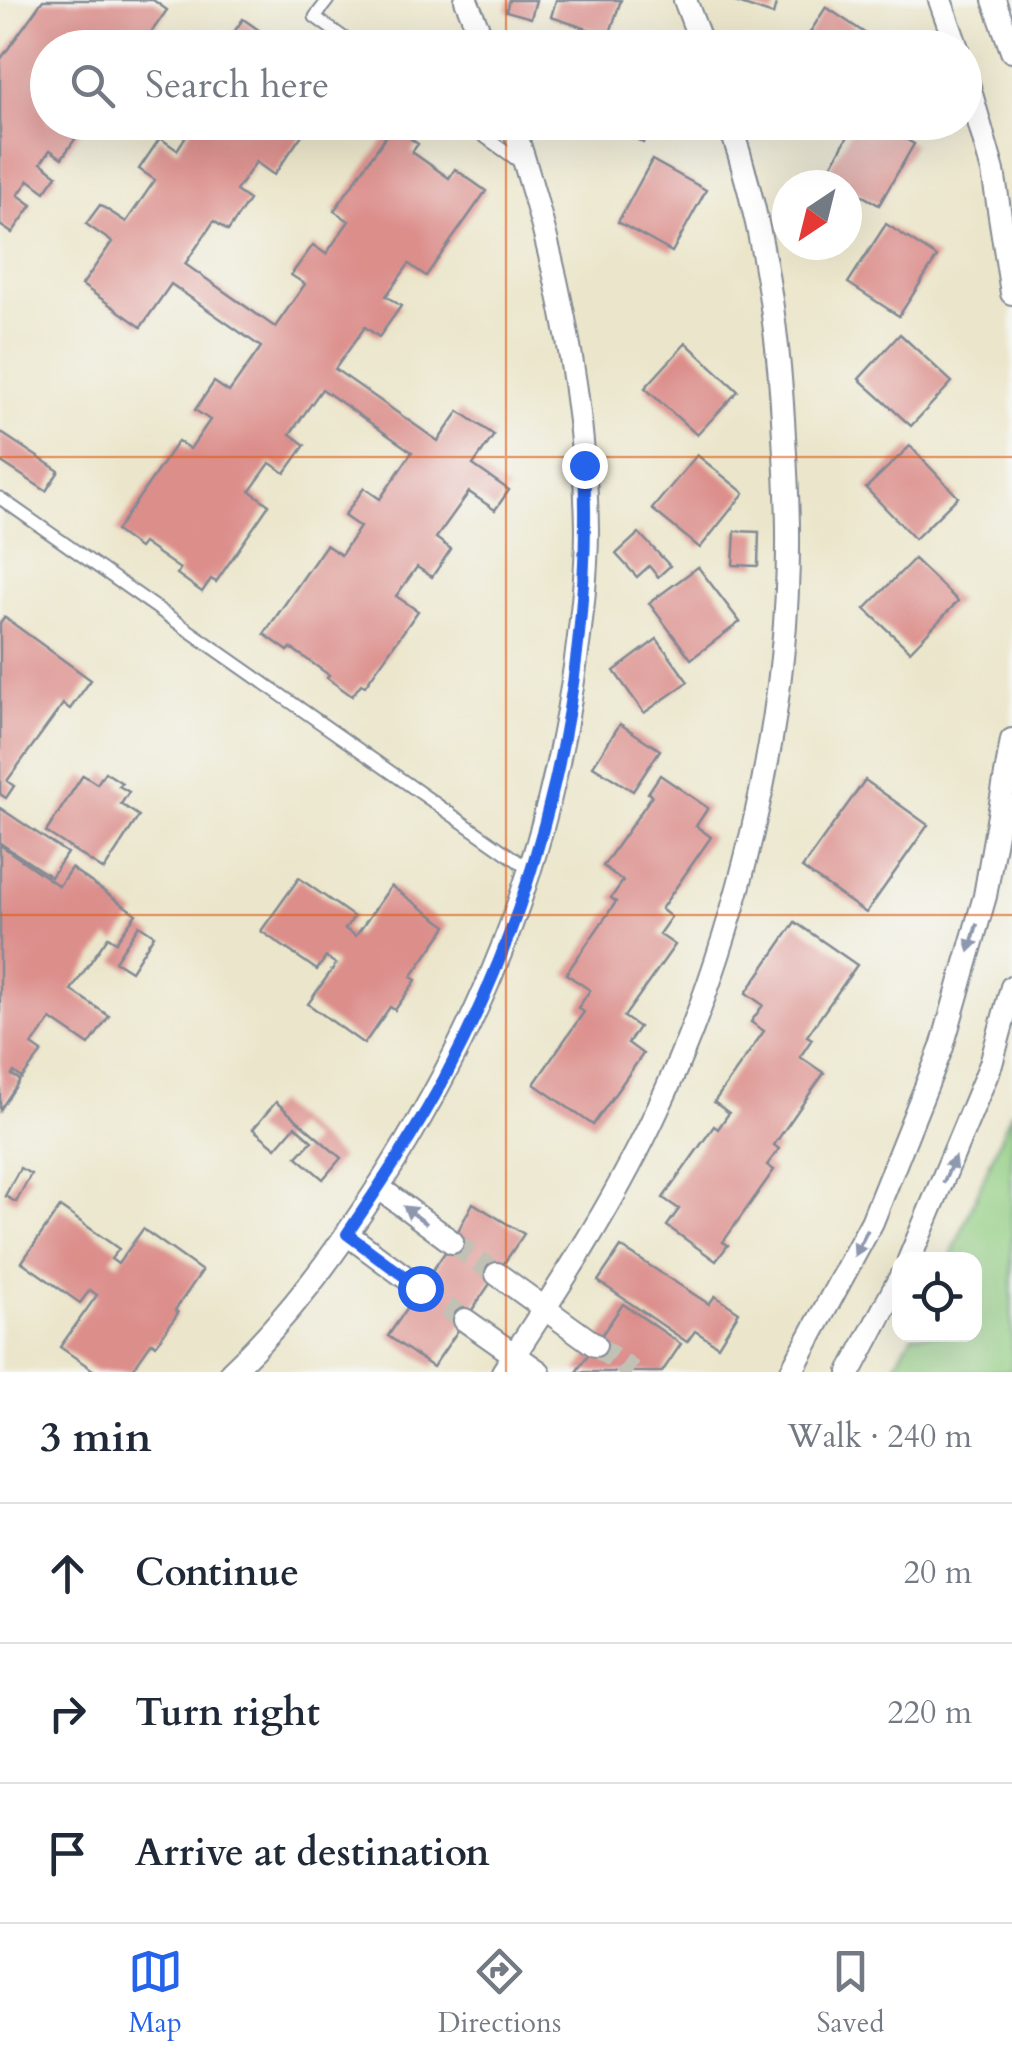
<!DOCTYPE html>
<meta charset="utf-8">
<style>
body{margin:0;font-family:Cardo,serif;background:#f2f2f3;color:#1f2937}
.controls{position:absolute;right:30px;bottom:30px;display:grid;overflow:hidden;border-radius:20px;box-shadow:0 10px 40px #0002}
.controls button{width:90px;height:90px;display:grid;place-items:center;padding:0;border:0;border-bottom:2px solid #e0e1e3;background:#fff;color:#1f2937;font:50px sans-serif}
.compass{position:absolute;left:772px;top:170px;width:90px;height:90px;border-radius:50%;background:#fff;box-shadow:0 10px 40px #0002;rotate:215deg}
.stop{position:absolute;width:30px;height:30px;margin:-22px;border:8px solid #2563eb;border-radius:50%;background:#fff}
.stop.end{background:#2563eb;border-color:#fff;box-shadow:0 2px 10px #0008}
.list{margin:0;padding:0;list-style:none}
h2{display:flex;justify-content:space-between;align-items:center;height:130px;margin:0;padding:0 40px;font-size:42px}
h2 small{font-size:32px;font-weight:400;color:#747a83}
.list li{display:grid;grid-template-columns:65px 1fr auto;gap:30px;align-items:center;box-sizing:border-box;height:140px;padding:0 40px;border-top:2px solid #e0e1e3}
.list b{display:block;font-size:38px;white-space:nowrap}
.list em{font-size:32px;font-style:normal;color:#747a83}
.icon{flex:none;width:55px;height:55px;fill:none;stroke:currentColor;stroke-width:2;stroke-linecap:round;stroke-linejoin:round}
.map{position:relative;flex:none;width:1012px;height:1372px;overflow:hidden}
.search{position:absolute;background:#fff;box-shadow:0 10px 40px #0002;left:30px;right:30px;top:30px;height:110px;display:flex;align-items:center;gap:25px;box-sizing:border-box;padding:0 35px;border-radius:55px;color:#747a83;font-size:38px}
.sheet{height:550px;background:#fff}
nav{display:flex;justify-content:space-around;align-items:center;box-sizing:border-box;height:140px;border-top:2px solid #e0e1e3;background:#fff;font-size:28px;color:#747a83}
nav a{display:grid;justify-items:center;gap:5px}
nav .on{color:#2563eb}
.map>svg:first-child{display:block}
</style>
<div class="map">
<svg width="1012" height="1372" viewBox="0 0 1012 1372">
<rect width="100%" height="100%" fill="#f6f6f2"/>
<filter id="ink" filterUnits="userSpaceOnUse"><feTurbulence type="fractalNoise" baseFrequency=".01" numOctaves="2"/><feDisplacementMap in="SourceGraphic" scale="20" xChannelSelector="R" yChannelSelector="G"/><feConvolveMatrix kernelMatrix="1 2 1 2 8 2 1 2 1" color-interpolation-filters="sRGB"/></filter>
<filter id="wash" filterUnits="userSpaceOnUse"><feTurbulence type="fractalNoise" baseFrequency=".0048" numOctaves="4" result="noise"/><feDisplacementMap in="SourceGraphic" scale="40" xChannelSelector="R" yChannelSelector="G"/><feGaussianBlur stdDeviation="2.25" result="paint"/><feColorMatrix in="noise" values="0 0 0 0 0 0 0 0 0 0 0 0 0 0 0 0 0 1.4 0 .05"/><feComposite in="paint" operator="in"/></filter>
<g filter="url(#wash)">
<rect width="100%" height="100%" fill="#ebe6cb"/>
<path fill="#91cd82" stroke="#567e70" stroke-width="2.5" d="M1012,1110V1372H891L912,1335L974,1334V1260L950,1259Z"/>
<g id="blocks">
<g fill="#dc8e8b">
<path d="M43,0H153L167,10L140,48L123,44L121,48H48V122H73L82,129L62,158L50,150L41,163L57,175L45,192L29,180L18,195L32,205L12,233L0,225V60Z"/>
<path d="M509,0H536L531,18L506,11Z"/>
<path d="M556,0H621L609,36L551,17Z"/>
<path d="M729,0H777L773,15Z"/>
<path d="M826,7L887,48H800Z"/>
<path d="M243,19L269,37L262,48H223Z"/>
<path d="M187,33L200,45L198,48H182L178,43Z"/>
<path d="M195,122H311L274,175L256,162L236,191L249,200L228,231L214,221L185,264L275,327L305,284L291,275L313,245L326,254L349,221L334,211L393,126L418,144L412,152L449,178L455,169L486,191L426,276L409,264L386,296L401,306L379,337L365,327L335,369L438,441L459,411L494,435L473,465L509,490L495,510L469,492L436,538L451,549L432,577L417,567L396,596L418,611L365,686L361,684L352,696L327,678L329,675L291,648L288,651L264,634L326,545L341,555L360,527L344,516L364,488L380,499L412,452L322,389L290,434L305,445L285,473L270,463L250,491L269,505L216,582L211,579L202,592L177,574L180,569L143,543L139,548L116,531L178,441L190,449L210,420L195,410L214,382L229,392L261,347L171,284L141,327L82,285L112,242L86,224L100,205L126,222L155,180L139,169L160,138L177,150Z"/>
<path d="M609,122H655L643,143Z"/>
<path d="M856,122H875L914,144L879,205L826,175Z"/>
<path d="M652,160L706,190L672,252L618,222Z"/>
<path d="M886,224L937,257L899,316L848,283Z"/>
<path d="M900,334L952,382L911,426L859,379Z"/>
<path d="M686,343L738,391L697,435L645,388Z"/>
<path d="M0,432L59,471L46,491L0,461Z"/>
<path d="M910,446L958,497L915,539L866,488Z"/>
<path d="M697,455L744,493L700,548L652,509Z"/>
<path d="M735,531L759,532L758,566L733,565Z"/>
<path d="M639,533L670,566L658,577L649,566L637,577L616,554Z"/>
<path d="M914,559L958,601L910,651L865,609Z"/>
<path d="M698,567L740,622L691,659L649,603Z"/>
<path d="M4,617L91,680L70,709L63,704L7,781L14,786L6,798L0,794V623Z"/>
<path d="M657,639L688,682L644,713L614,671Z"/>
<path d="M620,724L660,750L633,791L593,766Z"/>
<path d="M105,772L122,783L119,786L129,792L121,804L139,816L104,870L46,832L83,775L97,784Z"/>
<path d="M660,775L708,808L696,826L711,837L661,909L671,917L659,934L675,945L624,1017L639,1027L628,1043L643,1054L593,1125L534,1084L584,1012L578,1008L590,990L566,974L616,902L611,898L623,881L603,866L652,796L648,793Z"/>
<path d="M865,780L928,825L866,913L802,868Z"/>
<path d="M0,808L67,853L51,877L0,843Z"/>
<path d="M0,845L59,886L71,868L136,914L116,942L108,937L71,990L109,1016L89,1045L51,1019L32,1045L42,1052L22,1078L14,1072L12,1075L20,1080L0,1110Z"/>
<path d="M299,878L354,917L345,929L356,936L391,886L447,926L411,977L416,980L395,1010L390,1007L364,1044L308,1004L336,964L326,957L317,970L261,931Z"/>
<path d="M795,922L857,965L807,1036L812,1039L800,1057L824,1073L774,1145L779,1149L767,1165L774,1170L723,1242L728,1245L716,1261L667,1226L679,1209L663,1198L714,1126L718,1129L729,1113L714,1102L764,1031L751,1022L763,1005L746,993Z"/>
<path d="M139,925L154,935L131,971L115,961Z"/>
<path d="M276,1102L341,1158L323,1179L297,1157L312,1141L295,1126L276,1148L253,1129Z"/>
<path d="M20,1168L31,1174L16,1202L5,1196Z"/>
<path d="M473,1203L524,1234L433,1367L388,1336L452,1242Z"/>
<path d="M60,1207L119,1249L111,1259L118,1264L143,1229L202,1271L175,1310L178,1313L156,1345L152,1342L131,1372H96L60,1347L97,1295L90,1290L80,1303L22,1262Z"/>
<path d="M621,1247L709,1304L715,1296L739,1312L718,1346L695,1331L687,1342L598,1281Z"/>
<path d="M623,1304L681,1344L662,1372H576Z"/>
</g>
</g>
</g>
<g filter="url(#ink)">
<use href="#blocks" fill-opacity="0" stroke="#838a94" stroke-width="2.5"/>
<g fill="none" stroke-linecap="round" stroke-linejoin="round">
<g stroke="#c1c1b5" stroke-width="22" stroke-dasharray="22 11" stroke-linecap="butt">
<path d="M452,1242L497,1274"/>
<path d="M420,1288L465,1320"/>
<path d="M595,1345L633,1372"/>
</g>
<g stroke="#838a94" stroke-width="15">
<g id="service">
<path d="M328,0L315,17L358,48"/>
<path d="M464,122L524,165"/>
<path d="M0,498L529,869"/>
</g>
</g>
<g stroke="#838a94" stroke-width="26">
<g id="minor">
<path d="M466,0L486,48"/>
<path d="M685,0L703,48"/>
<path d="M940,0L957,48"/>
<path d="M994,0L1012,51"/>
<path d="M964,69L993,171L1012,293"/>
<path d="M378,1187L452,1242"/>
<path d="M347,1234L420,1288"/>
<path d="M909,1260L991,1064L1012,987"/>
<path d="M497,1274L595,1345"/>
<path d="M465,1320L539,1372"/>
<path d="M231,1372C288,1318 334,1255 377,1189C479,1031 543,874 572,687C580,635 587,582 587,529C585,391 555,253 512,122"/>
<path d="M503,1372C557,1290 611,1208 653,1119C735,948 790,723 788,533C788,495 785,457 783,419C777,319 762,218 729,122"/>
<path d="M791,1372L872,1222L942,1047L985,896L1012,740"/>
<path d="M850,1372L900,1278"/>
</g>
</g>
<use href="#service" stroke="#fff" stroke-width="11"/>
<use href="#minor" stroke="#fff" stroke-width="22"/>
</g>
<defs><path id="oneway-solid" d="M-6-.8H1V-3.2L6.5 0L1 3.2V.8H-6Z" transform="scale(2.5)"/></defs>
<g fill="#8d97ae">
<use href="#oneway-solid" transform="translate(973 938) rotate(106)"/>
<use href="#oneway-solid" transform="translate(949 1170) rotate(-67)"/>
<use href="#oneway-solid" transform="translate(415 1215) rotate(-143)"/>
<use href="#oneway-solid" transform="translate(861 1243) rotate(117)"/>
</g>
</g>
<g fill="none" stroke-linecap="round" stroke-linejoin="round" filter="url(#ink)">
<path stroke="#2563eb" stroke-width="12" d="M420,1288L347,1234C381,1184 415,1133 444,1079C544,892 593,677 584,465"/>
</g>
<path fill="none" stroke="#de5710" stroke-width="2.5" stroke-opacity="0.55" d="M506,0V48M506,122V1372M0,457H1012M0,915H1012"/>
</svg>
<div class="controls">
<button><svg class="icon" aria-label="locate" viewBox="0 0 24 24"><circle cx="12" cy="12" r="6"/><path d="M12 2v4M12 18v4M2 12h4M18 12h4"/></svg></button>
</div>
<svg class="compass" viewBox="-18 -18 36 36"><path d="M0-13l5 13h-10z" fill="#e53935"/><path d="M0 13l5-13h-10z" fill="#747a83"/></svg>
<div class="stop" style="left:420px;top:1288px"></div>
<div class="stop end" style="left:584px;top:465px"></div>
<div class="search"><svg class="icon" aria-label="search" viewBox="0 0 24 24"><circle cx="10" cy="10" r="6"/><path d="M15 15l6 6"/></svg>Search here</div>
</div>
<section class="sheet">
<h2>3 min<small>Walk · 240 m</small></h2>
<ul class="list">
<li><svg class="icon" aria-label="ahead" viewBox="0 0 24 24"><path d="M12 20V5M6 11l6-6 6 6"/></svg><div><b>Continue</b></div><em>20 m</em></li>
<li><svg class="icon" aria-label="right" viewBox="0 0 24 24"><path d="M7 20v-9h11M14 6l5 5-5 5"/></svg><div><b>Turn right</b></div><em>220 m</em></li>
<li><svg class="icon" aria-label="arrive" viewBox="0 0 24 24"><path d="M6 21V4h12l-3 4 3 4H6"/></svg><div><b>Arrive at destination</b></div></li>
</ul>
</section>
<nav>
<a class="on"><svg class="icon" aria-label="map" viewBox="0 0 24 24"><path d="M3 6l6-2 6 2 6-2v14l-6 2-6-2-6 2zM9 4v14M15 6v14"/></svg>Map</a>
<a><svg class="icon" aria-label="directions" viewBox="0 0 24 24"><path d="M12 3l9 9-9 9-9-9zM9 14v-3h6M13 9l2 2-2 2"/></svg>Directions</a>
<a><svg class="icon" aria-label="saved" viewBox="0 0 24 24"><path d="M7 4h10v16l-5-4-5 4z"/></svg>Saved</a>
</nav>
